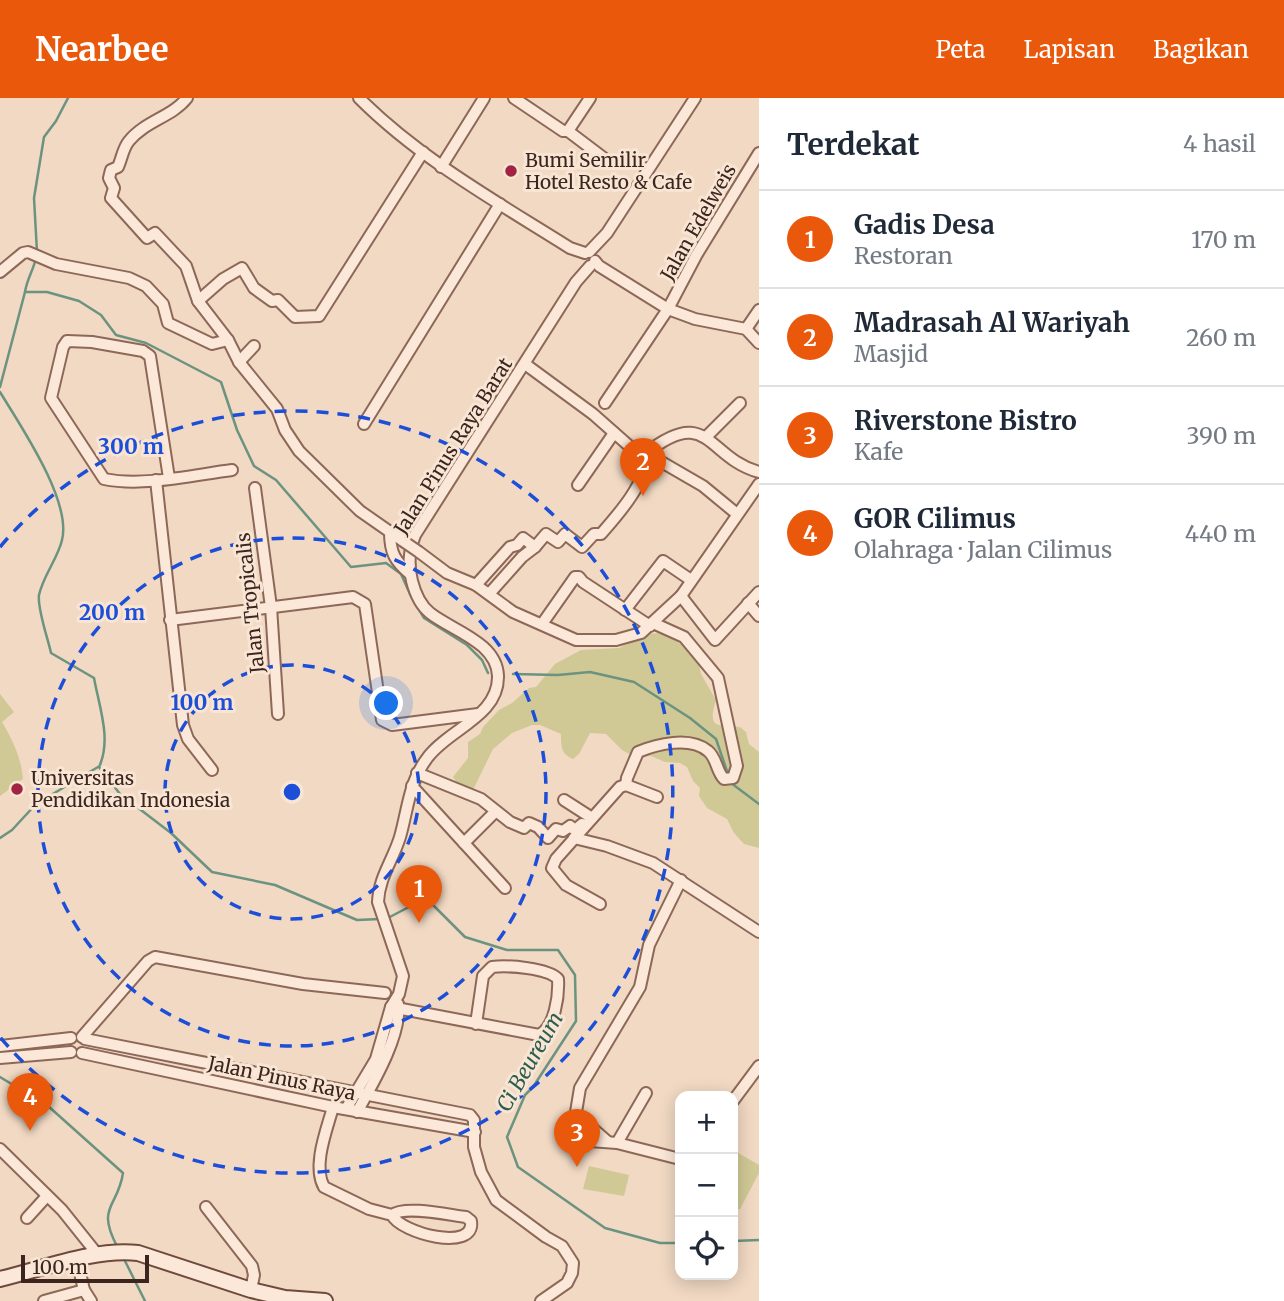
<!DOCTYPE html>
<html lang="id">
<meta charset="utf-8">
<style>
body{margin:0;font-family:Merriweather,serif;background:#f6f6f7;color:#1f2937}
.controls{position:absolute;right:21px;bottom:21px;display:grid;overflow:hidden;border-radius:14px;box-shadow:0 4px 18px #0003}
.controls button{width:63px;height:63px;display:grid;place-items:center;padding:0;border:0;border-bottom:2px solid #e0e1e3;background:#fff;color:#1f2937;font:35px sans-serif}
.scale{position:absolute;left:21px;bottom:18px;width:128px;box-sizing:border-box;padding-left:7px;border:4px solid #3c251e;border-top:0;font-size:19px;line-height:24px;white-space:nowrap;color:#3c251e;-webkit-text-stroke:5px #f8e5d4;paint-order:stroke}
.you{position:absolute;left:387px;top:606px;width:24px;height:24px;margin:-18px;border:5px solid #fff;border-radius:50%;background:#1a73e8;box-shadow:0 0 0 10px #1a73e833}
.badge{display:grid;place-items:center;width:46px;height:46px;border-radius:50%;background:#ea580c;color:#fff;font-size:23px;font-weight:700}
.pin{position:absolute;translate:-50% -58px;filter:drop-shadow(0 2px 4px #0008)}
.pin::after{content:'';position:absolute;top:37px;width:24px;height:21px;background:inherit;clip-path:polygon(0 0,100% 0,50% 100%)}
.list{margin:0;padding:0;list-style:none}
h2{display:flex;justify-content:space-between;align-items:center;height:91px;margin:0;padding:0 28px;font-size:30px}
h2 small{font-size:23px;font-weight:400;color:#747a83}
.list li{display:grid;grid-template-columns:46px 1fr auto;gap:21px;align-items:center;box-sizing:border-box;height:98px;padding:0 28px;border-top:2px solid #e0e1e3}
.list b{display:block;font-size:26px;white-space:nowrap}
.list p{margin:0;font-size:23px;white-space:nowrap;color:#747a83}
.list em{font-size:23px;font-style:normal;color:#747a83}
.icon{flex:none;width:38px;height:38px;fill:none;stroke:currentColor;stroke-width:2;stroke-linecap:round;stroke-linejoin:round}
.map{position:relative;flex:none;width:759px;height:1203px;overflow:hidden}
header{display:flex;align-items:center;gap:42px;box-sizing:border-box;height:98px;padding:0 35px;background:#ea580c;color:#fff}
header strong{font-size:33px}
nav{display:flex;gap:38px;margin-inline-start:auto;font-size:24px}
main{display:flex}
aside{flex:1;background:#fff}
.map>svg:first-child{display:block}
</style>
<header>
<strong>Nearbee</strong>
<nav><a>Peta</a><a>Lapisan</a><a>Bagikan</a></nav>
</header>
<main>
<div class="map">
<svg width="759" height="1203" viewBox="0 0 759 1203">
<rect width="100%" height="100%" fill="#f1d9c3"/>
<g fill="#d0c996">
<path d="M661,535L695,554L698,561L701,576L716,602C707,631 717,627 740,629L746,634L749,646L759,654V750L744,746L734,735L727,721L707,710L699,698L700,690L693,683L687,669L680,665L665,664L651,658L635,659L622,652L606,636L590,635L579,656L573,661C561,656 561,648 561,636L540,627H532L512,635L493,651L472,694L464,695L453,679L468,660V644L480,636L483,629L499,612L512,605L529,590L536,589L555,566L581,552L619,550L646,536Z"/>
<path d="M0,596L14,614L2,624C13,643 21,659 23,681L0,698Z"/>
<path d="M733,1052L759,1067V1075L740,1111H733Z"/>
<path d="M589,1068L629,1077L624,1098L583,1091Z"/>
</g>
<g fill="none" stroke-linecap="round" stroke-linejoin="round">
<g stroke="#6b9380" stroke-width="2.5">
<path d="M37,154L34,100L44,39L56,23L68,0"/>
<path d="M36,160C33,173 27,181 25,194H47L79,203L101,217L116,237L146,245L221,284L237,332L254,368L276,382L351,469L386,465L401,476L410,496L424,520L467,547L482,562L488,575"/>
<path d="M0,289L25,194"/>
<path d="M0,294C20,327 72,403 62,442C58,460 43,478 39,497C37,510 48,541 51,555L94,580C99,608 112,642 99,669L120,696L171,735L212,774L275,787L357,822L380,821"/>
<path d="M513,576L558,577L590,574L634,584L690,620L716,641L729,679"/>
<path d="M731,685L759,706"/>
<path d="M0,740L12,732L36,706L98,669"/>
<path d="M386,821L426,800L465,839L507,852H558L575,877L576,923L533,989L525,997L507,1039L518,1069L605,1130L660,1145H680"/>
<path d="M0,979L25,994L38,999L123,1075C118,1110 95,1108 118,1150"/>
<path d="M733,1143L759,1142"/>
<path d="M123,1159L145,1203"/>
</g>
<g stroke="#8d6858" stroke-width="14">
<g id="minor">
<path d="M187,0C172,19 145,23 129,43C123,50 122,60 118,69L111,72L109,80L114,90L111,100L147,140L155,135L186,168L198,203L228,242L239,264L277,311L285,332L299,353L360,413L403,443"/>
<path d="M359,0C420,61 497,104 570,150L585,155"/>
<path d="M514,0L563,33H568L605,61"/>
<path d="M568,33L590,0"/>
<path d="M441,69L484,0"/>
<path d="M589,154L607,135L695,0"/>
<path d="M595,163L599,168L668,211L695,221L746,231L759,245"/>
<path d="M0,174L23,155L28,154L56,166L129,180L146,188L163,206L168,225L212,246L228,242"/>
<path d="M198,203L223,181L242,170L254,190L272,203L278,202L295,219L319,218L423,54"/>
<path d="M746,231L759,212"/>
<path d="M239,264L254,248"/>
<path d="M525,266L593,316L636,354L645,356C709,305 707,360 759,374"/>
<path d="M605,305L668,211L697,156L759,55"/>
<path d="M364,326L500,106"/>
<path d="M706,339L740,305"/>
<path d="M646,355L703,388L737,416"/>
<path d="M169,380L150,258L143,253L92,244L67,243L63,249L51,300L104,381C143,389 193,377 232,372"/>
<path d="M156,382L183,627L188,641L212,672"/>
<path d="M578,387L614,335"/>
<path d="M255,390L271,509L278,616"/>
<path d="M390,434C390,455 395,463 410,476"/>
<path d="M419,454L447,475L476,487L513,514L576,542H616L641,535L681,498L715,542L759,494"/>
<path d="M476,487L510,449L517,447L523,440L535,449L546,436L558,444L565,436L582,449L594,436H601C616,419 651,380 645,356"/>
<path d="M489,496L522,459L535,449"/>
<path d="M681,498L759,386"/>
<path d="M748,505L759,518"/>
<path d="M625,512L663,463L691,482"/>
<path d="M170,522L353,499L365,506L382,622L392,627L478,616"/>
<path d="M542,526L575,479H579L583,484L650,528"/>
<path d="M417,675L481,701L510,724L524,730L529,725L538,729L548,740L556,731L563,733L570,728L575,732L582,726"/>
<path d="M626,687L627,680L638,654C657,646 690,638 708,653C717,660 716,673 724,681L733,680L737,668L718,580L684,539L653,525"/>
<path d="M412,688L505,790"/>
<path d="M564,702L592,720"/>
<path d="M574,740L607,748L653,765L759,834"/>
<path d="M464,745L493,716"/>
<path d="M600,806L566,787L552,770L556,761L620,689L626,687L657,699"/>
<path d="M391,909L539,937C555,929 559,898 558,881C548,870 508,867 492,869L483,878L476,926"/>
<path d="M82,939L148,863L155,859L303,886L385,895"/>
<path d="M85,941L470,1017L474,1022V1049L481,1074L496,1102L546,1139L562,1148L573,1165L572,1175L567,1185L541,1203"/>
<path d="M0,948L71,940"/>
<path d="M82,955L333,1009L475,1034"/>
<path d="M0,960L71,954"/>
<path d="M733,1003L759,968"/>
<path d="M333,1009C327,1031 312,1068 324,1089L369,1111L392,1117C405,1107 449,1117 466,1119L471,1123C476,1155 400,1135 392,1117"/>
<path d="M346,1011L376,961L391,909L399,896L403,878L378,804C379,779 393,762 400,739C408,711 409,683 428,659C449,631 499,618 498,578C497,544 451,532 430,515C420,507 415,495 412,483C408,466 409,453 415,437L576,184L590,168"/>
<path d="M357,1014C372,987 402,937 398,906"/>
<path d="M576,1016L608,1044"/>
<path d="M617,1045L646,995"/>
<path d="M0,1051L62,1112L98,1157"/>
<path d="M680,1061L617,1045L576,1042L572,1038L580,990L640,889L649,847L681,782"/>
<path d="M206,1109L252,1168L254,1177L251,1192"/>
<path d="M27,1120L47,1098"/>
<path d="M77,1162L84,1192L91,1203"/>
<path d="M44,1203L84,1192"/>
</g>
</g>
<g stroke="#6f493c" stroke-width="18">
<path id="secondary" d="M0,1181C42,1171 95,1150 138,1155L251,1192L285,1200L325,1203"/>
</g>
<use href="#minor" stroke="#fbe8d8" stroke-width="10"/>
<use href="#secondary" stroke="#fbe8d8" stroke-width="14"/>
<g stroke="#8d6858" stroke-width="14" stroke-linecap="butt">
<path id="minor-bridge" d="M403,443L419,454"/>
</g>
<use href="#minor-bridge" stroke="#fbe8d8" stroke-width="10"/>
</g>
<g fill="none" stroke="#1d4ed8" stroke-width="3.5" stroke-dasharray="12 9">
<circle cx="292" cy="694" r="127"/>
<circle cx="292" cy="694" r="254"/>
<path d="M0 449A381 381 0 1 1 0 939"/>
</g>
<g fill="#a12443" stroke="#f8e5d4" stroke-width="2.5">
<circle cx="511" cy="73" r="7"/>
<circle cx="17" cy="691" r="7"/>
</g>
<g text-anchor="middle" stroke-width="6" stroke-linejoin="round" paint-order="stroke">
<g font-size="19" fill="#3c251e" stroke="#f8e5d4" text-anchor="start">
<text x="525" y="69">Bumi Semilir<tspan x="525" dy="22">Hotel Resto &amp; Cafe</tspan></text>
<text x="31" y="687">Universitas<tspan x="31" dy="22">Pendidikan Indonesia</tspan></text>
</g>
<g font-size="19" fill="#3c251e" stroke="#f8e5d4">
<text transform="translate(698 124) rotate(-60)" y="7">Jalan Edelweis</text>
<text transform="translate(453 348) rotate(-58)" y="7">Jalan Pinus Raya Barat</text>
<text transform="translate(250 505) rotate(-96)" y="7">Jalan Tropicalis</text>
<text transform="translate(282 980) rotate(12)" y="7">Jalan Pinus Raya</text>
</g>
<g font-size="21" font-style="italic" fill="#2c5d4e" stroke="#f8e5d4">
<text transform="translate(530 964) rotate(-60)" y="7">Ci Beureum</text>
</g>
</g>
<circle cx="292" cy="694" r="10" fill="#1d4ed8" stroke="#f8e5d4" stroke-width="3.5"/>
<g font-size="21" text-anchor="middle" font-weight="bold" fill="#1d4ed8" stroke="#f8e5d4" stroke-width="6" stroke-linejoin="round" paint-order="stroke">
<text x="131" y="356">300 m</text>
<text x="112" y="522">200 m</text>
<text x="202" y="612">100 m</text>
</g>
</svg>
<div class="controls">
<button>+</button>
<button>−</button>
<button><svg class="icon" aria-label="locate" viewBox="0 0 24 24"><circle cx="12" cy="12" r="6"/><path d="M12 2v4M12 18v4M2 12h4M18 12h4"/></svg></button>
</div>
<div class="scale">100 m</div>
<div class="you"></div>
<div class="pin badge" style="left:419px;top:825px">1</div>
<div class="pin badge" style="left:643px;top:398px">2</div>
<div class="pin badge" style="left:577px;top:1069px">3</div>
<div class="pin badge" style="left:30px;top:1033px">4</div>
</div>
<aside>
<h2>Terdekat<small>4 hasil</small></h2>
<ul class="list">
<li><span class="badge">1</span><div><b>Gadis Desa</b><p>Restoran</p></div><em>170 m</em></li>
<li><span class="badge">2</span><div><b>Madrasah Al Wariyah</b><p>Masjid</p></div><em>260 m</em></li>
<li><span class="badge">3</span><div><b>Riverstone Bistro</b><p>Kafe</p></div><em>390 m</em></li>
<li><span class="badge">4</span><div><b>GOR Cilimus</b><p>Olahraga · Jalan Cilimus</p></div><em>440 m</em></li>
</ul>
</aside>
</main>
